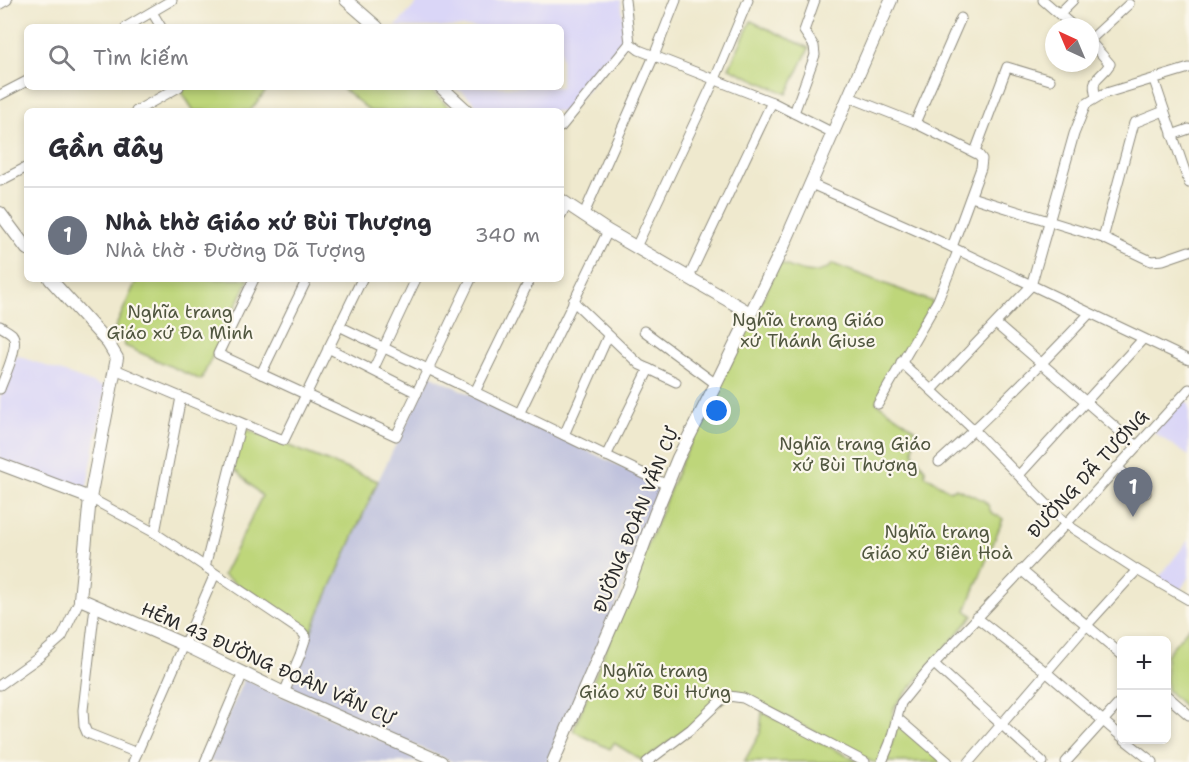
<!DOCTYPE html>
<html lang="vi">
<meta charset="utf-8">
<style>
body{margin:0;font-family:"Shantell Sans",sans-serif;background:#f7f7f7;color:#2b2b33}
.controls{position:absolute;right:18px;bottom:18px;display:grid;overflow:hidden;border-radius:9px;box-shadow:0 3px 9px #0003}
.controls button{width:54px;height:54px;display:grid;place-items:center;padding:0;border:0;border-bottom:2px solid #e1e1e2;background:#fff;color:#2b2b33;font:30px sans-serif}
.compass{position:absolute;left:1045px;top:18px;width:54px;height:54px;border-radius:50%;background:#fff;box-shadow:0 3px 9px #0003;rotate:316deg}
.you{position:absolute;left:717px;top:411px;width:21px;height:21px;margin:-15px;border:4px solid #fff;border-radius:50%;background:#1a73e8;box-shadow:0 0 0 9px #1a73e833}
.badge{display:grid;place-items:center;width:39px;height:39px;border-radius:50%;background:#c8321e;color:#fff;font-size:20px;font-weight:700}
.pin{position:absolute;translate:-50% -50px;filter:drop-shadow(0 2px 3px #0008)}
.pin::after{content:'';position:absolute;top:32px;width:21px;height:18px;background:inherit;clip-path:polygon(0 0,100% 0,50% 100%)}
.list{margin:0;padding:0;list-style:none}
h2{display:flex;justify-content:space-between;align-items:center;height:78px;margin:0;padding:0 24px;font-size:26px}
h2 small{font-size:20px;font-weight:400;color:#7c7c81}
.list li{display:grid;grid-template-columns:39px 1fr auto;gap:18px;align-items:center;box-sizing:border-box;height:96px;padding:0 24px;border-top:2px solid #e1e1e2}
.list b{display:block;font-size:22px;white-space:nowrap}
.list p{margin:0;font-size:20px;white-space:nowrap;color:#7c7c81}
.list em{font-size:20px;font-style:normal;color:#7c7c81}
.icon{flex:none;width:33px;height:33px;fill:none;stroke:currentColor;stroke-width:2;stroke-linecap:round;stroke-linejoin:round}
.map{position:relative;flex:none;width:1189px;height:762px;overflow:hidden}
.search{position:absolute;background:#fff;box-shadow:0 3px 9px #0003;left:24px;top:24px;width:540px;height:66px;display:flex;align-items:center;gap:15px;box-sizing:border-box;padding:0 21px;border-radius:9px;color:#7c7c81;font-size:22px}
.panel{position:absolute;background:#fff;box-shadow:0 3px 9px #0003;left:24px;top:108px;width:540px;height:174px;border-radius:9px}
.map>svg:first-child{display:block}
</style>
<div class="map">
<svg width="1189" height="762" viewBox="0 0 1189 762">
<rect width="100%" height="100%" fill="#fbf7ec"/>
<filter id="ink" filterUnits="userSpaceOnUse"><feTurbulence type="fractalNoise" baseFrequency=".0167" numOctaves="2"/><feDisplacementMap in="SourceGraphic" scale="12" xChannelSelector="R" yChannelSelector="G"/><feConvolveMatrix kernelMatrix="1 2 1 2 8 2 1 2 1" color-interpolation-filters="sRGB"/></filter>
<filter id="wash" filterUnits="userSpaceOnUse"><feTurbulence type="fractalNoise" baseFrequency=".008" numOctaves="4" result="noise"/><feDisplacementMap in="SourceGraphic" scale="24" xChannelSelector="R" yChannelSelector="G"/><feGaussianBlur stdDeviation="1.35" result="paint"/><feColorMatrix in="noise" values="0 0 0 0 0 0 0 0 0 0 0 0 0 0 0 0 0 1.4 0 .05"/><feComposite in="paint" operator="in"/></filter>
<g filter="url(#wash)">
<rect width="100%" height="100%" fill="#efe9ce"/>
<g fill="#dad6f7">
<path d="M420,0H621L626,44L561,120V111H477L475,103L463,92L451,87H561V27H395Z"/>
<path d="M16,355L106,388L86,491L0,459V398Z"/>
<path d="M1183,399L1189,404V456L1153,432Z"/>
<path d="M1189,539V576L1180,591L1158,579Z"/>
</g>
<g fill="#c0c2dd">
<path d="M430,375L661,486L617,603L548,762H453L289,690L310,634L378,481Z"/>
<path d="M244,679L428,762H209Z"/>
</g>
<g fill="#bed67a" stroke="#748052" stroke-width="1.5">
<path d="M751,21L809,48L787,94L729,68Z"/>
<path d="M187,87H269L250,111H194L181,91Z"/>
<path d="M341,87H428L452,110L370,111Z"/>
<path d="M780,263C799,271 816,279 833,264L933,302L876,402L915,429L913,452L925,469V475L950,491L956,488L983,500L988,505L991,512L1003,519L966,610L973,616L898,702L894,709L888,739L878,762H872L744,695L735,693L643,761L614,743L610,749L573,731L682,460Z"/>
<path d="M137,279H249L201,380L125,346L124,340L112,335Z"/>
<path d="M243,428L378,481L310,634L223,575L262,496L233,468Z"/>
<path d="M1189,627V711L1167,690L1166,655Z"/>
<path d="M762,712L859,762H744L760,733Z"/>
<path d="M898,722L944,762H886Z"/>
</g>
</g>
<g filter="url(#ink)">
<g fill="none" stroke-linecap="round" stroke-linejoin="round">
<g stroke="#8d8a7c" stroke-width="11">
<g id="street">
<path d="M625,0L630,43L639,50L772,102L833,133"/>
<path d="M1043,0L1074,27"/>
<path d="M0,4L7,0"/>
<path d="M152,12L161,27"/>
<path d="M1059,14L1073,0"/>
<path d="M126,27L172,0"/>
<path d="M1090,40L1129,4"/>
<path d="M1090,41L1110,64C1100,80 1090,76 1096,97"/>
<path d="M1154,80L1189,183"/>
<path d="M0,95L27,81"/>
<path d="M849,97L915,123L979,155L982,159L981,168L952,247"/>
<path d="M136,111L179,87"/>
<path d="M794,113L815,55L814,46L804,31L815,0"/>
<path d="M915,123L961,18"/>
<path d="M561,127L630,43"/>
<path d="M1172,135L1189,129"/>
<path d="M975,152L1007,67L1050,80"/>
<path d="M0,181L27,167"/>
<path d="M811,184L922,233L1189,360"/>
<path d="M971,197L1103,238L1151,261L1163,260L1189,251"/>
<path d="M561,215L566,205"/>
<path d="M583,216L654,56L676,0"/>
<path d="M1103,238L1134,123L1164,111"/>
<path d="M636,247L715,79L748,0"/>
<path d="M689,277L772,102"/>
<path d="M254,279L218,354L396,436L471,279"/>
<path d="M573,301L640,365L649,369L606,456"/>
<path d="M996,324L1137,446"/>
<path d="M0,326C4,329 9,331 12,334C21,344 4,377 0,389"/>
<path d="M339,326L667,485"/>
<path d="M644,331L716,384"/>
<path d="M328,348L417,393"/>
<path d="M901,362L974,430L1066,524L1137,570L1189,600"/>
<path d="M115,369L270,435L284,440L362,279"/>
<path d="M649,369L676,382"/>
<path d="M373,370L416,279"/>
<path d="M261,374L307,279"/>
<path d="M932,390L1031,286L1074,134L1086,104L1103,94L1189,68"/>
<path d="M475,392L530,279"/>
<path d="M878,404L938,300L958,251"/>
<path d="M519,414L608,231"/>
<path d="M564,435L608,336"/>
<path d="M939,462C991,415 1041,365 1089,314"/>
<path d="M1117,467L1146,493"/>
<path d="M1019,475L1143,339"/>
<path d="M90,498L155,533L302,632L306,637L300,655L284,693"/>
<path d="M155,533L181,397"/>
<path d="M205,567L241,423"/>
<path d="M1021,570L1122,655"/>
<path d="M95,606L83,710L84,726L87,733L137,753"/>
<path d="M976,617L1046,672L1122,737"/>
<path d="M934,664L1043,762"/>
<path d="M0,685L38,658L62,637L80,599"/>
<path d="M1166,695L1189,715"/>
<path d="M897,718L948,762"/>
<path d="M1125,740L1153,762"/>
<path d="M133,762L215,574"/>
<path d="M205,762L243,673"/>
<path d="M647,762L691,729L720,701L729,696L743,698L865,762"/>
<path d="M882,762L890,743L901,703L928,670L1066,524L1189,389"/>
<path d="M969,762L1087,625L1137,570"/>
<path d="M1066,762L1122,700"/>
</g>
</g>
<g stroke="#8d8a7c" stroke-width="14">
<g id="secondary">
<path d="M346,0L377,27"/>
<path d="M441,87L467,111"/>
<path d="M561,200L608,231L750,313"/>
<path d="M0,213L27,249"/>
<path d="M50,279L108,343L117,358L90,498L80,599L185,645L284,693L441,762"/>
<path d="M0,464L90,498"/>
<path d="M553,762L627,590L655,514L678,458L716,384L783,247L891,0"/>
</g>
</g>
<use href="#street" stroke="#fff" stroke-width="9"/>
<use href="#secondary" stroke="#fff" stroke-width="12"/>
</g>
</g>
<g text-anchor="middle" stroke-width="4.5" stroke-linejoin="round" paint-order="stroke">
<g font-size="18" fill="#50563f" stroke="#fbf7ec">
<text x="180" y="318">Nghĩa trang<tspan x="180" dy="21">Giáo xứ Đa Minh</tspan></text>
<text x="808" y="326">Nghĩa trang Giáo<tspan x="808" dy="21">xứ Thánh Giuse</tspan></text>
<text x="855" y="450">Nghĩa trang Giáo<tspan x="855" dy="21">xứ Bùi Thượng</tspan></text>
<text x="937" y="538">Nghĩa trang<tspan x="937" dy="21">Giáo xứ Biên Hoà</tspan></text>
<text x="655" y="677">Nghĩa trang<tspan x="655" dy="21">Giáo xứ Bùi Hưng</tspan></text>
</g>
<g font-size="18" fill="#2b2b2b" stroke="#fbf7ec">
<text transform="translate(1088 474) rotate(-47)" y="6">ĐƯỜNG DÃ TƯỢNG</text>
<text transform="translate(636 520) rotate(-68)" y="6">ĐƯỜNG ĐOÀN VĂN CỰ</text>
<text transform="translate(268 664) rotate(24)" y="6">HẺM 43 ĐƯỜNG ĐOÀN VĂN CỰ</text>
</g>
</g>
</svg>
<div class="controls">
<button>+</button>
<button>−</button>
</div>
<svg class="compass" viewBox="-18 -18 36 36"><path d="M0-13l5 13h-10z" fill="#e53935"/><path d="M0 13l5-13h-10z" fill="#7c7c81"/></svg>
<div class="you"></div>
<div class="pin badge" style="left:1133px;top:517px;background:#6b7280">1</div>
<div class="search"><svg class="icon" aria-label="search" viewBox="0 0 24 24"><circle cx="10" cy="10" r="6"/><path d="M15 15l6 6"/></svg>Tìm kiếm</div>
<section class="panel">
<h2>Gần đây<small></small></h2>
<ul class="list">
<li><span class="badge" style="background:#6b7280">1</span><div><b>Nhà thờ Giáo xứ Bùi Thượng</b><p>Nhà thờ · Đường Dã Tượng</p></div><em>340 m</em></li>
</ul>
</section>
</div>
